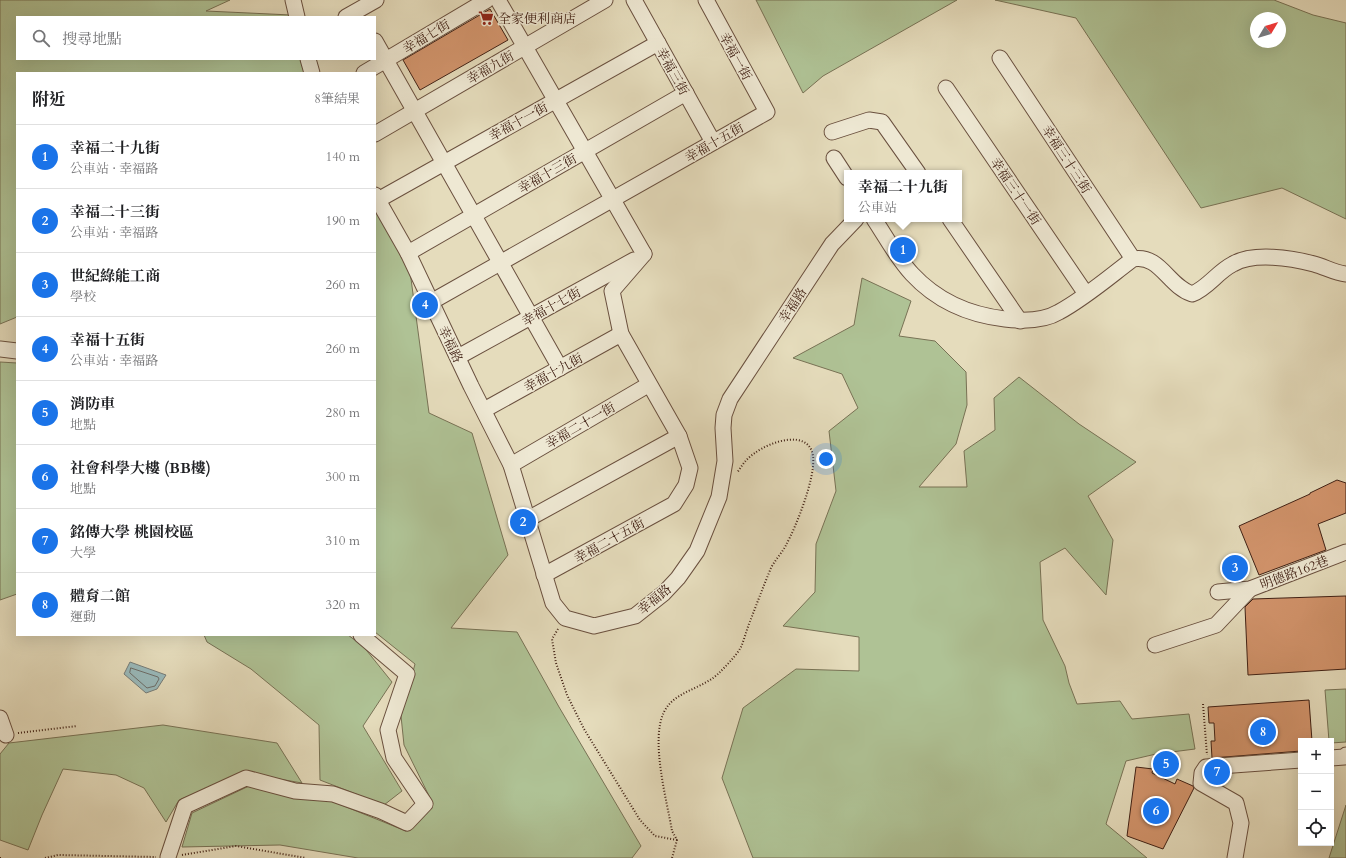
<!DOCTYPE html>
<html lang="zh-TW">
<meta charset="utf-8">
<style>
body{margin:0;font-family:Cardo,"Noto Serif TC",serif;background:#f6f6f6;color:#202124}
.controls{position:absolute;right:12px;bottom:12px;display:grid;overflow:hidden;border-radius:0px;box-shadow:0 4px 16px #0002}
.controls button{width:36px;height:36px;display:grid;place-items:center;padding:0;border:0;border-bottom:1px solid #e0e0e0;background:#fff;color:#202124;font:20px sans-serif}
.compass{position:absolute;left:1250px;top:12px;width:36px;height:36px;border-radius:50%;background:#fff;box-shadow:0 4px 16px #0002;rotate:52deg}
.you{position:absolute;left:826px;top:459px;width:14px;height:14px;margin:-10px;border:3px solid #fff;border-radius:50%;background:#1a73e8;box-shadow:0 0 0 6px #1a73e833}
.badge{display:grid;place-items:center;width:26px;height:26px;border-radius:50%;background:#1a73e8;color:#fff;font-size:13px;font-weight:700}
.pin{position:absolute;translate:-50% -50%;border:2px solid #fff;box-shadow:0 1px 4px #0006}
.popup{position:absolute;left:844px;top:170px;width:118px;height:52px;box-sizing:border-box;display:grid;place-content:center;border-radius:0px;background:#fff;filter:drop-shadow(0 1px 3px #0005);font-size:13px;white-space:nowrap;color:#757577}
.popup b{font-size:15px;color:#202124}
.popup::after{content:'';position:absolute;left:50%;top:100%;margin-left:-8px;border:8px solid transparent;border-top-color:#fff}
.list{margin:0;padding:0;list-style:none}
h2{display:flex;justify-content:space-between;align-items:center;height:52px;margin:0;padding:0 16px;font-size:17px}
h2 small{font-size:13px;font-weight:400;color:#757577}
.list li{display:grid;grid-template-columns:26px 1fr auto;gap:12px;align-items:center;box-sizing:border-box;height:64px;padding:0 16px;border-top:1px solid #e0e0e0}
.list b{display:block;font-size:15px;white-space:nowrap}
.list p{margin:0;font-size:13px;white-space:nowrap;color:#757577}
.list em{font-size:13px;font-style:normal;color:#757577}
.icon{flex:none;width:22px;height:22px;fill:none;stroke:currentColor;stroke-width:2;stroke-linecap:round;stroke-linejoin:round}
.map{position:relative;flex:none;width:1346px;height:858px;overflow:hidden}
.search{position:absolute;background:#fff;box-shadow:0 4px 16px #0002;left:16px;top:16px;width:360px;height:44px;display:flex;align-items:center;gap:10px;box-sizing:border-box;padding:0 14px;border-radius:0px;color:#757577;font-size:15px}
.panel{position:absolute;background:#fff;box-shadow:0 4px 16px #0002;left:16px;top:72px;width:360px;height:564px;border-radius:0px}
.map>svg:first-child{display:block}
</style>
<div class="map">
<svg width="1346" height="858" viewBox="0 0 1346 858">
<rect width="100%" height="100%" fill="#e5dcbc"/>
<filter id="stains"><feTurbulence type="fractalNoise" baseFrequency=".005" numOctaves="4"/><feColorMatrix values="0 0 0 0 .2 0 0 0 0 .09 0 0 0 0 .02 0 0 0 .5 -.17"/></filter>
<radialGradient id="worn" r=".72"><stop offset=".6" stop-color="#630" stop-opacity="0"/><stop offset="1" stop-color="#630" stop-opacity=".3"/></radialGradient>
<g fill="#afc295" stroke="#787255" fill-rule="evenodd">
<path d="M0,0H230L206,11L291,15L292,17H17V59H304L308,73H17V317L0,324Z"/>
<path d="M756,0H957L823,76L803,93Z"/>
<path d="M995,0H1274L1313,15L1346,23V219L1282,188L1201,208L1076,18ZM1256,18H1280V42H1256Z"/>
<path d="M375,203L409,264L429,413L472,433L508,555L451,628L517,632L559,707L641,846L632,858H358L280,845L182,847L192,813L249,786L334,802L406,831L433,804L404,745L401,716L415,664L375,632Z"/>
<path d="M862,278L911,301L899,336L935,341L966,372L967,405L956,444L919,487H967L964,451L995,430L994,398L1019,377L1079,424L1136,462L1088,496L1113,540L1106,595L1065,548L1040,562L1043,620L1065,666L1069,683L1077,704L1120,701L1132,719L1189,714L1195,749L1156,754L1126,761L1106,824L1147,858H753L722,778L743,708L796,669L859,671V637L783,626L815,592L816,544L836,491L829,431L858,408L842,374L793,358L854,325Z"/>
<path d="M0,362L17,363V594L0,600Z"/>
<path d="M204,635H348L363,646L392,682L363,726L402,791L384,805L320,780L319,725L251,669L207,642Z"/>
<path d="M1346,689V742L1331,743L1329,741L1325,690Z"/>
<path d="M163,725L277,743L302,783L245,773L179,800L166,822L144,788L116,775L63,769L42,815L28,850L0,840V754L9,743Z"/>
<path d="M1346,805V858H1329Z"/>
</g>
<path fill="#99b9ba" stroke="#767c78" d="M130,662L166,675L157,689L146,693L124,674Z"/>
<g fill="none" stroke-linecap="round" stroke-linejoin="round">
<path stroke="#6d6d68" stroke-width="1" d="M131,668L158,677L159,679L155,686L147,688L130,673Z"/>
</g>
<g fill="#d2946c" stroke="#412115">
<path d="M490,9L508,40L420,90L403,60Z"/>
<path d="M1337,480L1346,483V513L1318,524L1326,550L1259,575L1239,526L1310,494V493Z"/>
<path d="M1346,596V669L1248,675L1245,607L1253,599Z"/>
<path d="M1309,700L1312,741H1301V751L1212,758L1211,741H1215L1214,723H1209L1208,707Z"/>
<path d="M1136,767L1153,769L1152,773L1175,784L1177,779L1193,786L1194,788L1163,849L1127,836Z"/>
</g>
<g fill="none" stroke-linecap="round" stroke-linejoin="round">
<g stroke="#6a503f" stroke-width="17">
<g id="minor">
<path d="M293,0L297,17"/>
<path d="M498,0L644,254"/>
<path d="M634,0L713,142"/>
<path d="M346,17L376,0"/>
<path d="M375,41L560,368"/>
<path d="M1000,58L1133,259"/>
<path d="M308,59L312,73"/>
<path d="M364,73L487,0"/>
<path d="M946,88L1086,294"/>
<path d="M832,132L869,120L882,122L918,173"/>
<path d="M375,134L605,0"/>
<path d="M834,158L847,178"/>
<path d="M375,195L408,253L471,386L511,465L553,603L565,618L594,626L635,616L664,593L678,578L697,551L719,497L725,461L723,428L724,415L730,399L832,244L856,219"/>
<path d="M378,200L658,43"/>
<path d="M874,219C886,237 897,258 912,274C937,301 970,315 1005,319C1022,321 1044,321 1059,312C1085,298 1109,277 1133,259C1160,254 1168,286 1192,294C1208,288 1217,272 1233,264C1254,252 1291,258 1314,264C1325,267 1335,273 1346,274"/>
<path d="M950,219L1020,321"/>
<path d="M408,253L686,93"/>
<path d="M431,302L767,112L706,0"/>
<path d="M0,349L17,351"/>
<path d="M458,357L634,260"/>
<path d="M484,410L621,334"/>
<path d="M511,465L648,385"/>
<path d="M528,519L679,436"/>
<path d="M544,575L674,504L686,485L690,468L679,436L621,334L612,291L644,254"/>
<path d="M1218,592L1250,589L1346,552"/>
<path d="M1155,645L1216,625L1250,589"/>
<path d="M0,718L6,735"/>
<path d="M1331,758L1344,757L1346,755"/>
<path d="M168,857L185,806L246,778L295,791L333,794L381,811L407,823L425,804L394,758L388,730L407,674L361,635"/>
<path d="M1235,858L1241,823L1236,803L1201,783L1202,773L1206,767L1301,760"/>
</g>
</g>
<g stroke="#412115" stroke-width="2" stroke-dasharray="1 2" stroke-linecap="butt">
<path d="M558,629L552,639L556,663L567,695L584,729L640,820L655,836L677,840"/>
<path d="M1203,704L1207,755"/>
<path d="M18,733L77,726"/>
<path d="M182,855L236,846L306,858"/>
<path d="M0,858H1"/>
<path d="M45,858L58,855L156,857"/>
<path d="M672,858L677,840L672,831C667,801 650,740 664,712C674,691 703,689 719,673C726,666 736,656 741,647C744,640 746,632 749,624C756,606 763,587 771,568C775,560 782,553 786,545C796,527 816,477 813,456C809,428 769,442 755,453C747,458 742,465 737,473"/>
</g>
<use href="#minor" stroke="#eee8d3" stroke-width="15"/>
</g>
<defs>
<g id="supermarket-bare" transform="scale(1.2)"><path d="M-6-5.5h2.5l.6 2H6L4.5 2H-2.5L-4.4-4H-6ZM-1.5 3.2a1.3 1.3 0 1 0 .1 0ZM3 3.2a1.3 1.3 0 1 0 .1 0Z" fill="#8f2418" stroke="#eee8d3" stroke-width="2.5" paint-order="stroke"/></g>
</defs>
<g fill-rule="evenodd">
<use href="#supermarket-bare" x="486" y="18"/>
</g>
<g text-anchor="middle" stroke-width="3" stroke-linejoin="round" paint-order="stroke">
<g font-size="13" fill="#412115" stroke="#eee8d3" text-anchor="start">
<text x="498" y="23">全家便利商店</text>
</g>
<g font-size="13" fill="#412115" stroke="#eee8d3">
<text transform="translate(426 36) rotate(-31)" y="5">幸福七街</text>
<text transform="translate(736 56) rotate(61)" y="5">幸福一街</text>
<text transform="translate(490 67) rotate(-30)" y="5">幸福九街</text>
<text transform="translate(673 71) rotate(61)" y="5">幸福三街</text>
<text transform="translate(518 121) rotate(-29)" y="5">幸福十一街</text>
<text transform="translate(714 142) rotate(-30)" y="5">幸福十五街</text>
<text transform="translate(1067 159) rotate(57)" y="5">幸福三十三街</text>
<text transform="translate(547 173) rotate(-30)" y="5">幸福十三街</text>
<text transform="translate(1016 191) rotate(56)" y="5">幸福三十一街</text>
<text transform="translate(792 305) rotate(-57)" y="5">幸福路</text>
<text transform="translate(551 306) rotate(-29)" y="5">幸福十七街</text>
<text transform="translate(451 344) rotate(64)" y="5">幸福路</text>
<text transform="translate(553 372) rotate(-29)" y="5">幸福十九街</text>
<text transform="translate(580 425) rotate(-30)" y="5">幸福二十一街</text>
<text transform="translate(609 540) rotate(-29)" y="5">幸福二十五街</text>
<text transform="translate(1294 572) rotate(-21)" y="5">明德路162巷</text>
<text transform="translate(654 599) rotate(-40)" y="5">幸福路</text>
</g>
</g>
<rect width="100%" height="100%" filter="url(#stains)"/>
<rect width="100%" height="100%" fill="url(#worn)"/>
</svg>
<div class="controls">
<button>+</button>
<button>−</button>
<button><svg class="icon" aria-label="locate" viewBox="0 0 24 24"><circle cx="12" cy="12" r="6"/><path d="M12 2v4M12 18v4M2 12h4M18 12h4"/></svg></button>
</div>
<svg class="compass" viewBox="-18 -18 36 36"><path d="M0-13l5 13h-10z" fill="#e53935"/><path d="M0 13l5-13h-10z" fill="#757577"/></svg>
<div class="you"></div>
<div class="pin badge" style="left:903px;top:250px">1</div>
<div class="popup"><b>幸福二十九街</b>公車站</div>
<div class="pin badge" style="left:523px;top:522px">2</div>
<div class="pin badge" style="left:1235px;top:568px">3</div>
<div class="pin badge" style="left:425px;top:305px">4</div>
<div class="pin badge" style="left:1166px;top:764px">5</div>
<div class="pin badge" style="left:1156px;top:811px">6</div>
<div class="pin badge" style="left:1217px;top:772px">7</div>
<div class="pin badge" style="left:1263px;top:732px">8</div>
<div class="search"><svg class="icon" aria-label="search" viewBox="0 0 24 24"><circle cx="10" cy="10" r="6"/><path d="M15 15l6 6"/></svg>搜尋地點</div>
<section class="panel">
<h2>附近<small>8筆結果</small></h2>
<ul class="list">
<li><span class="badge">1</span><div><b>幸福二十九街</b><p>公車站 · 幸福路</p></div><em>140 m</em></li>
<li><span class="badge">2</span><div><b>幸福二十三街</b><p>公車站 · 幸福路</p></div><em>190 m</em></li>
<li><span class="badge">3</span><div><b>世紀綠能工商</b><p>學校</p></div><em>260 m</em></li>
<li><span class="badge">4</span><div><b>幸福十五街</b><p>公車站 · 幸福路</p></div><em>260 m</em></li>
<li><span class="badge">5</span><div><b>消防車</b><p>地點</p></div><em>280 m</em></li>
<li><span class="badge">6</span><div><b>社會科學大樓 (BB樓)</b><p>地點</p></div><em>300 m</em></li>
<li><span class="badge">7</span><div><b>銘傳大學 桃園校區</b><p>大學</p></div><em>310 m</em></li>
<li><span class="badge">8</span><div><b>體育二館</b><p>運動</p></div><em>320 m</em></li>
</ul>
</section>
</div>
